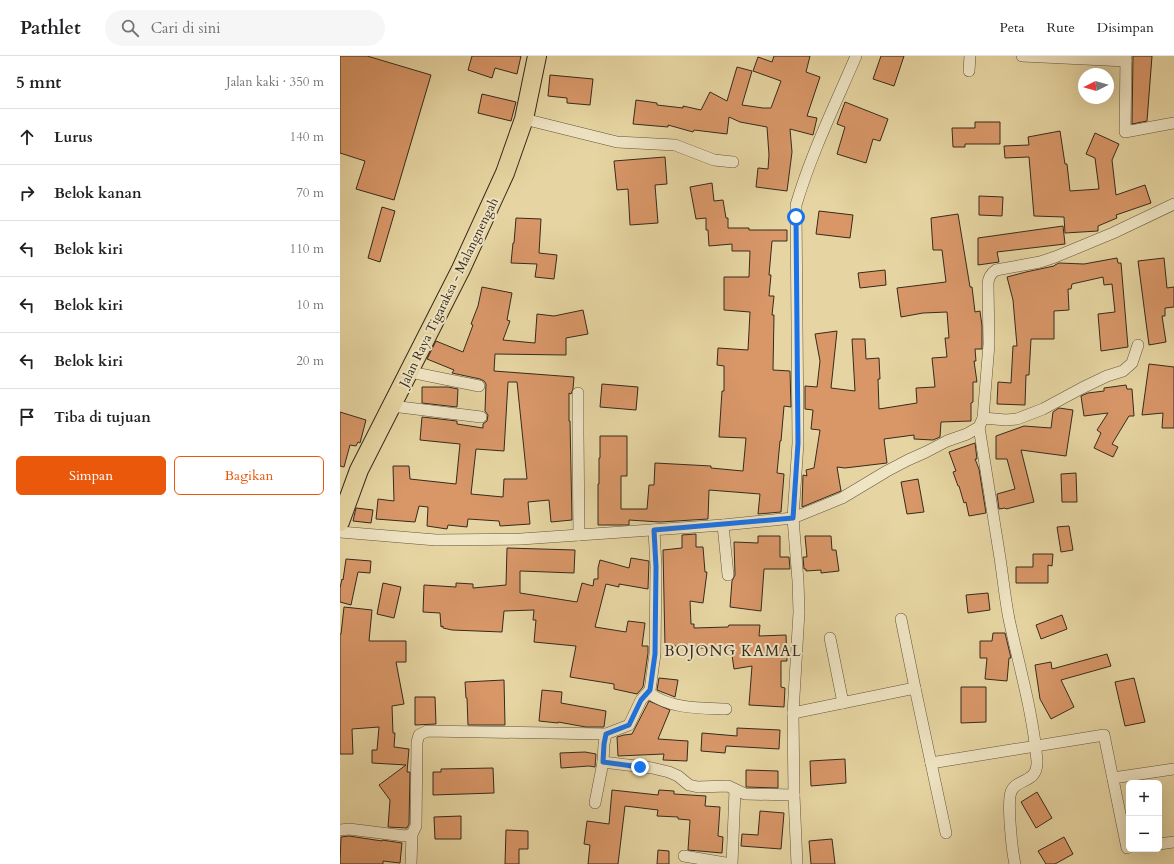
<!DOCTYPE html>
<html lang="id">
<meta charset="utf-8">
<style>
body{margin:0;font-family:Cardo,serif;background:#f6f6f6;color:#202124}
.controls{position:absolute;right:12px;bottom:12px;display:grid;overflow:hidden;border-radius:6px;box-shadow:0 4px 16px #0002}
.controls button{width:36px;height:36px;display:grid;place-items:center;padding:0;border:0;border-bottom:1px solid #e0e0e0;background:#fff;color:#202124;font:20px sans-serif}
.compass{position:absolute;left:738px;top:12px;width:36px;height:36px;border-radius:50%;background:#fff;box-shadow:0 4px 16px #0002;rotate:264deg}
.stop{position:absolute;width:12px;height:12px;margin:-9px;border:3px solid #1a73e8;border-radius:50%;background:#fff}
.stop.end{background:#1a73e8;border-color:#fff;box-shadow:0 1px 4px #0008}
.list{margin:0;padding:0;list-style:none}
h2{display:flex;justify-content:space-between;align-items:center;height:52px;margin:0;padding:0 16px;font-size:17px}
h2 small{font-size:13px;font-weight:400;color:#757577}
.list li{display:grid;grid-template-columns:26px 1fr auto;gap:12px;align-items:center;box-sizing:border-box;height:56px;padding:0 16px;border-top:1px solid #e0e0e0}
.list b{display:block;font-size:15px;white-space:nowrap}
.list em{font-size:13px;font-style:normal;color:#757577}
.actions{display:flex;gap:8px;padding:12px 16px}
.actions a{flex:1;padding:9px 0;border:1px solid #ea580c;border-radius:6px;text-align:center;font-size:14px;color:#ea580c}
.actions .main{background:#ea580c;color:#fff}
.icon{flex:none;width:22px;height:22px;fill:none;stroke:currentColor;stroke-width:2;stroke-linecap:round;stroke-linejoin:round}
.map{position:relative;flex:none;width:834px;height:808px;overflow:hidden}
header{display:flex;align-items:center;gap:24px;box-sizing:border-box;height:56px;padding:0 20px;background:#fff;border-bottom:1px solid #e0e0e0}
header strong{font-size:19px}
nav{display:flex;gap:22px;margin-inline-start:auto;font-size:14px}
.search{width:280px;height:36px;background:#f6f6f6;display:flex;align-items:center;gap:10px;box-sizing:border-box;padding:0 14px;border-radius:22px;color:#757577;font-size:15px}
main{display:flex}
aside{flex:1;background:#fff}
.map>svg:first-child{display:block}
</style>
<header>
<strong>Pathlet</strong>
<div class="search"><svg class="icon" aria-label="search" viewBox="0 0 24 24"><circle cx="10" cy="10" r="6"/><path d="M15 15l6 6"/></svg>Cari di sini</div>
<nav><a>Peta</a><a>Rute</a><a>Disimpan</a></nav>
</header>
<main>
<aside>
<h2>5 mnt<small>Jalan kaki · 350 m</small></h2>
<ul class="list">
<li><svg class="icon" aria-label="ahead" viewBox="0 0 24 24"><path d="M12 20V5M6 11l6-6 6 6"/></svg><div><b>Lurus</b></div><em>140 m</em></li>
<li><svg class="icon" aria-label="right" viewBox="0 0 24 24"><path d="M7 20v-9h11M14 6l5 5-5 5"/></svg><div><b>Belok kanan</b></div><em>70 m</em></li>
<li><svg class="icon" aria-label="left" viewBox="0 0 24 24"><path d="M17 20v-9H6M10 6l-5 5 5 5"/></svg><div><b>Belok kiri</b></div><em>110 m</em></li>
<li><svg class="icon" aria-label="left" viewBox="0 0 24 24"><path d="M17 20v-9H6M10 6l-5 5 5 5"/></svg><div><b>Belok kiri</b></div><em>10 m</em></li>
<li><svg class="icon" aria-label="left" viewBox="0 0 24 24"><path d="M17 20v-9H6M10 6l-5 5 5 5"/></svg><div><b>Belok kiri</b></div><em>20 m</em></li>
<li><svg class="icon" aria-label="arrive" viewBox="0 0 24 24"><path d="M6 21V4h12l-3 4 3 4H6"/></svg><div><b>Tiba di tujuan</b></div></li>
</ul>
<div class="actions"><a class="main">Simpan</a><a>Bagikan</a></div>
</aside>
<div class="map">
<svg width="834" height="808" viewBox="0 0 834 808">
<rect width="100%" height="100%" fill="#e6d5a2"/>
<filter id="stains"><feTurbulence type="fractalNoise" baseFrequency=".005" numOctaves="4"/><feColorMatrix values="0 0 0 0 .2 0 0 0 0 .09 0 0 0 0 .02 0 0 0 .5 -.17"/></filter>
<radialGradient id="worn" r=".72"><stop offset=".6" stop-color="#630" stop-opacity="0"/><stop offset="1" stop-color="#630" stop-opacity=".3"/></radialGradient>
<g fill="#d99768" stroke="#362a1d" fill-rule="evenodd">
<path d="M0,0H27L91,19L54,144L16,133L25,105L0,97Z"/>
<path d="M132,0H181L177,18L155,12L152,22L128,14Z"/>
<path d="M434,0H470L466,16L480,21L467,60L477,62L473,79L450,73L452,96L447,135L416,131L418,112L428,113L429,99L427,71L400,66L389,61L387,78L354,74L353,76L328,69V71L293,68L296,44L317,47V49L343,52V50L361,54L370,36L387,45L397,11L412,15L402,49L423,52H431L441,25L413,15L418,1L432,6Z"/>
<path d="M541,0H564L554,30L533,23Z"/>
<path d="M793,0H812L807,65L792,68Z"/>
<path d="M210,19L253,23L250,49L227,47V42L208,40Z"/>
<path d="M142,38L176,46L171,65L138,57Z"/>
<path d="M505,46L548,63L540,85L533,83L526,107L497,98L505,71L497,68Z"/>
<path d="M635,66H660V88H625V91H613L612,72H635Z"/>
<path d="M720,75L725,108H727L730,135L759,133L755,102L746,98L755,77L779,88L772,104L776,139L805,129L811,147L776,159L777,162L758,170V175L725,177L724,161L694,160L689,101L665,102L664,90L689,89L688,81Z"/>
<path d="M325,101L327,128L315,129L318,167L290,169L288,133L277,134L274,105Z"/>
<path d="M372,127L374,145L383,144L386,162H388V172H409V174H447V185H432L429,219H431L429,240H434L432,259H434L433,314L450,315L451,351L444,350L441,385H440L437,417L444,418L441,456L418,458L420,438L369,434L368,463L320,466L289,464V469H258V428H259V402H260V380H287V420H281V453H307L309,429H314L315,407L371,410V412L403,415L406,382L379,381L382,335H384V310L377,309L378,292L408,294L410,256L384,254V221H409L410,195H392V188L369,190L368,174H366V162L356,163L350,131Z"/>
<path d="M639,140L663,141L662,160L639,159Z"/>
<path d="M42,151L55,155L40,206L28,202Z"/>
<path d="M479,155L513,159L510,182L476,178Z"/>
<path d="M618,158L630,231H632L635,256L640,255L642,270V293H635L636,305H634L637,326H633V346L631,347V365L601,366L600,381L593,384L574,383V379L544,383L547,407L505,412L497,411L501,435L462,451L463,419L467,420L466,414L474,412L480,374L471,373L473,354L465,353V330L477,331L480,305L475,278L497,275L491,332L515,335L512,283H525L526,303L539,302L540,323H538L539,353L577,347L576,332L595,331L592,302L607,301L605,282H609L607,256L583,257L561,261L557,232L606,226L602,194H593L591,162Z"/>
<path d="M176,162L201,163L199,197L217,199L214,223L195,221L197,208L171,207L173,187H174Z"/>
<path d="M723,170L725,188L657,196L659,206L638,209V182Z"/>
<path d="M777,202L778,207H781L788,291L761,295L758,258L775,256L772,228L764,229L763,221L732,228L731,233H728L729,254L714,255V283H691L689,319H686L685,349L657,348L658,326L671,327L673,290H677L673,244L667,221L686,216L714,210L715,209L719,207L744,208Z"/>
<path d="M824,202L827,232L834,231V251L825,252V260H822L826,286L809,289L798,205Z"/>
<path d="M545,214L546,229L520,232L518,217Z"/>
<path d="M142,231L172,237L167,264L170,265L163,284L195,287L197,258L214,260L243,254L248,278L226,282V299L155,298L154,315L234,321L233,333L231,338L229,337V365H230L232,464L211,466L209,444L188,446L190,468L160,470L159,465L128,463L127,471L108,469L107,473L87,470L88,451L79,450L75,466L36,463L38,443L54,445L53,410H69L70,423L116,428L120,388L80,384L82,361L117,365V368L143,372V368L147,365L148,359L145,355L146,328L144,325L140,323L112,317L114,314L87,303L96,285L123,296L133,269L131,268L138,250ZM168,326H177L187,423H164L163,441L131,438L136,393L164,395Z"/>
<path d="M809,308L834,311V372H822L823,357L802,359Z"/>
<path d="M262,328L298,331L296,354L260,351Z"/>
<path d="M786,329L787,333H792L794,360H789L772,388L778,391L773,401L754,392L761,377L757,374L768,357L744,360L741,340L748,337L764,335V332Z"/>
<path d="M82,331H108L118,333L117,351L82,347Z"/>
<path d="M719,352L733,354L726,400L681,394L694,446L666,453L665,452L659,453L657,438L675,433L667,403H656V380L684,370L711,372L713,356Z"/>
<path d="M0,356L26,364L20,387L18,386L16,390L10,389L4,411L0,410Z"/>
<path d="M635,387L637,403H635L639,413L646,457L629,460L626,446L624,447L619,430H618L613,416L616,415L609,396Z"/>
<path d="M736,417L737,446H722L721,418Z"/>
<path d="M578,423L584,456L567,458L561,426Z"/>
<path d="M16,452L33,454L31,467L13,465Z"/>
<path d="M729,470L733,494L721,496L717,471Z"/>
<path d="M356,478V491H363L365,516H367L363,547L350,545L351,568H354V572L388,571L389,569H420L419,580L446,579L447,605H441V631L445,632L444,651L409,649L412,610L394,613L391,592H357V590H325L323,494L342,492V479Z"/>
<path d="M418,480H440V501H449L450,513H424L421,555L390,551L392,525L395,519L394,486L418,487Z"/>
<path d="M465,480H491L492,494H496L499,515L481,517V514L466,515V513H464L463,501H467Z"/>
<path d="M167,492L235,494L234,517L180,515V537L237,546L242,527L253,530L254,523H258V512L260,504L289,512L291,502L309,505L308,533L279,528V531L266,528L255,571L286,576L288,565L305,567L302,590H308V597L303,631L297,638L274,633V628L230,621L236,590L194,586L196,564H193L194,554L164,555L162,576L112,574L103,572V570L101,571L100,557L83,556L84,529L116,531V527L133,528V532L166,529Z"/>
<path d="M693,498H713L712,510L708,509V527H676V511H693Z"/>
<path d="M6,503L31,505L30,517L18,516L11,549L0,546V532L2,523L3,524Z"/>
<path d="M43,527L61,531L54,562L37,558Z"/>
<path d="M648,537L650,554L628,557L626,539Z"/>
<path d="M4,551L32,554L29,585H66V606H56L64,648L52,650L53,677H55L54,691L69,693L67,716H70L69,768L67,772L48,771L50,744L39,729L66,709L32,707V694H37L39,671L12,673L13,698H0V578H1Z"/>
<path d="M722,559L727,573L701,583L696,569Z"/>
<path d="M653,577H665L671,602H669L667,625L645,623L647,602H640V585H652Z"/>
<path d="M767,598L771,610L721,624L734,651L711,663L700,643L695,609L711,606L712,613Z"/>
<path d="M319,622L338,624L335,641L317,634Z"/>
<path d="M794,622L805,666L785,670L775,626Z"/>
<path d="M164,624L165,669H128L127,642H126L125,626Z"/>
<path d="M621,631H646V666L621,667Z"/>
<path d="M202,634L222,636L221,647L266,655L264,671H246L218,666V667L199,665Z"/>
<path d="M75,641H95L96,668L75,669Z"/>
<path d="M309,645L330,654L318,683L348,685L347,705L323,704L324,698L278,700L277,681L284,679L292,678Z"/>
<path d="M397,672L440,674L439,693L386,690L385,697L361,695L362,677L397,680Z"/>
<path d="M245,696L256,698L255,711L249,710L221,712L220,697Z"/>
<path d="M505,703L506,727L471,730L470,705Z"/>
<path d="M153,712L154,737L93,739V716H101V713Z"/>
<path d="M406,714L438,715V732L406,731Z"/>
<path d="M272,734L318,739L319,734L334,735V738L366,740L365,750L380,751L378,780L383,781L382,797L348,794L350,764L338,763V761L317,760L318,754L285,750L278,808H248L250,789L244,788L247,765L269,768Z"/>
<path d="M697,736L712,762L696,772L681,746Z"/>
<path d="M420,755L444,757L441,793L401,790L402,778L418,779Z"/>
<path d="M121,760V783H95L94,761Z"/>
<path d="M166,774L188,775V793H179V808H165Z"/>
<path d="M9,780L42,785V784L62,787L60,807L43,805V808H0L1,781Z"/>
<path d="M724,781L733,798L715,808H706L698,795Z"/>
<path d="M492,783L495,808H471L469,785Z"/>
<path d="M318,794L329,795V808H317Z"/>
</g>
<g fill="none" stroke-linecap="round" stroke-linejoin="round">
<g stroke="#62553e" stroke-width="12">
<g id="minor">
<path d="M682,0L786,5"/>
<path d="M786,0L785,76L834,67"/>
<path d="M629,15L630,0"/>
<path d="M184,63L277,86L335,89L374,104L393,106"/>
<path d="M70,316L139,330"/>
<path d="M238,337V378L239,479"/>
<path d="M52,350L141,361"/>
<path d="M643,362L666,364L677,363L703,353L742,332L767,320L783,315L792,307L798,289"/>
<path d="M639,371C646,415 653,458 660,502C663,522 665,543 669,563C679,610 693,657 697,705C698,728 676,722 671,736C667,747 672,795 675,808"/>
<path d="M383,469L388,519"/>
<path d="M0,476L96,484L181,483L383,469L453,462L502,442L547,415L568,404L586,396L607,385L627,378L639,371L643,362L649,288L648,229C648,222 650,218 656,214L700,206L715,201L773,177L834,148"/>
<path d="M561,563L575,632"/>
<path d="M490,582L503,647"/>
<path d="M309,637C331,653 359,652 386,653"/>
<path d="M453,657L575,632L606,777"/>
<path d="M263,706L312,712L329,716L338,720L349,729L358,731L388,730L405,738L454,739"/>
<path d="M591,707L764,679L787,792L789,791"/>
<path d="M773,722L834,713"/>
<path d="M255,747L263,706L264,688L266,678L289,669L301,644L310,634L315,598L316,511L314,474"/>
<path d="M0,774L9,773L65,780L72,778"/>
<path d="M819,788L834,786"/>
<path d="M344,800L391,808"/>
<path d="M71,808L72,778L76,770L77,686L79,679L87,675L266,678"/>
<path d="M392,808L395,734"/>
<path d="M457,808L454,739L453,657L459,556L458,525L453,462L458,387L456,149C471,98 495,49 516,0"/>
</g>
</g>
<g stroke="#362a1d" stroke-width="20">
<path id="primary" d="M0,466L19,414L121,213L165,117L184,63L197,0"/>
</g>
<use href="#minor" stroke="#efe4c3" stroke-width="11"/>
<use href="#primary" stroke="#e6d5a2" stroke-width="18"/>
</g>
<g fill="none" stroke-linecap="round" stroke-linejoin="round">
<path stroke="#1a73e8" stroke-width="5" d="M300,711L263,706L264,688L266,678L289,669L301,644L310,634L315,598L316,511L314,474L453,462L458,387L456,161"/>
</g>
<g text-anchor="middle" stroke-width="4" stroke-linejoin="round" paint-order="stroke">
<g font-size="13" fill="#362a1d" stroke="#efe4c3">
<text transform="translate(108 236) rotate(-64)" y="5">Jalan Raya Tigaraksa - Malangnengah</text>
</g>
<g font-size="15" letter-spacing="1" fill="#362a1d" stroke="#efe4c3">
<text x="393" y="600">BOJONG KAMAL</text>
</g>
</g>
<rect width="100%" height="100%" filter="url(#stains)"/>
<rect width="100%" height="100%" fill="url(#worn)"/>
</svg>
<div class="controls">
<button>+</button>
<button>−</button>
</div>
<svg class="compass" viewBox="-18 -18 36 36"><path d="M0-13l5 13h-10z" fill="#e53935"/><path d="M0 13l5-13h-10z" fill="#757577"/></svg>
<div class="stop" style="left:456px;top:161px"></div>
<div class="stop end" style="left:300px;top:711px"></div>
</div>
</main>
